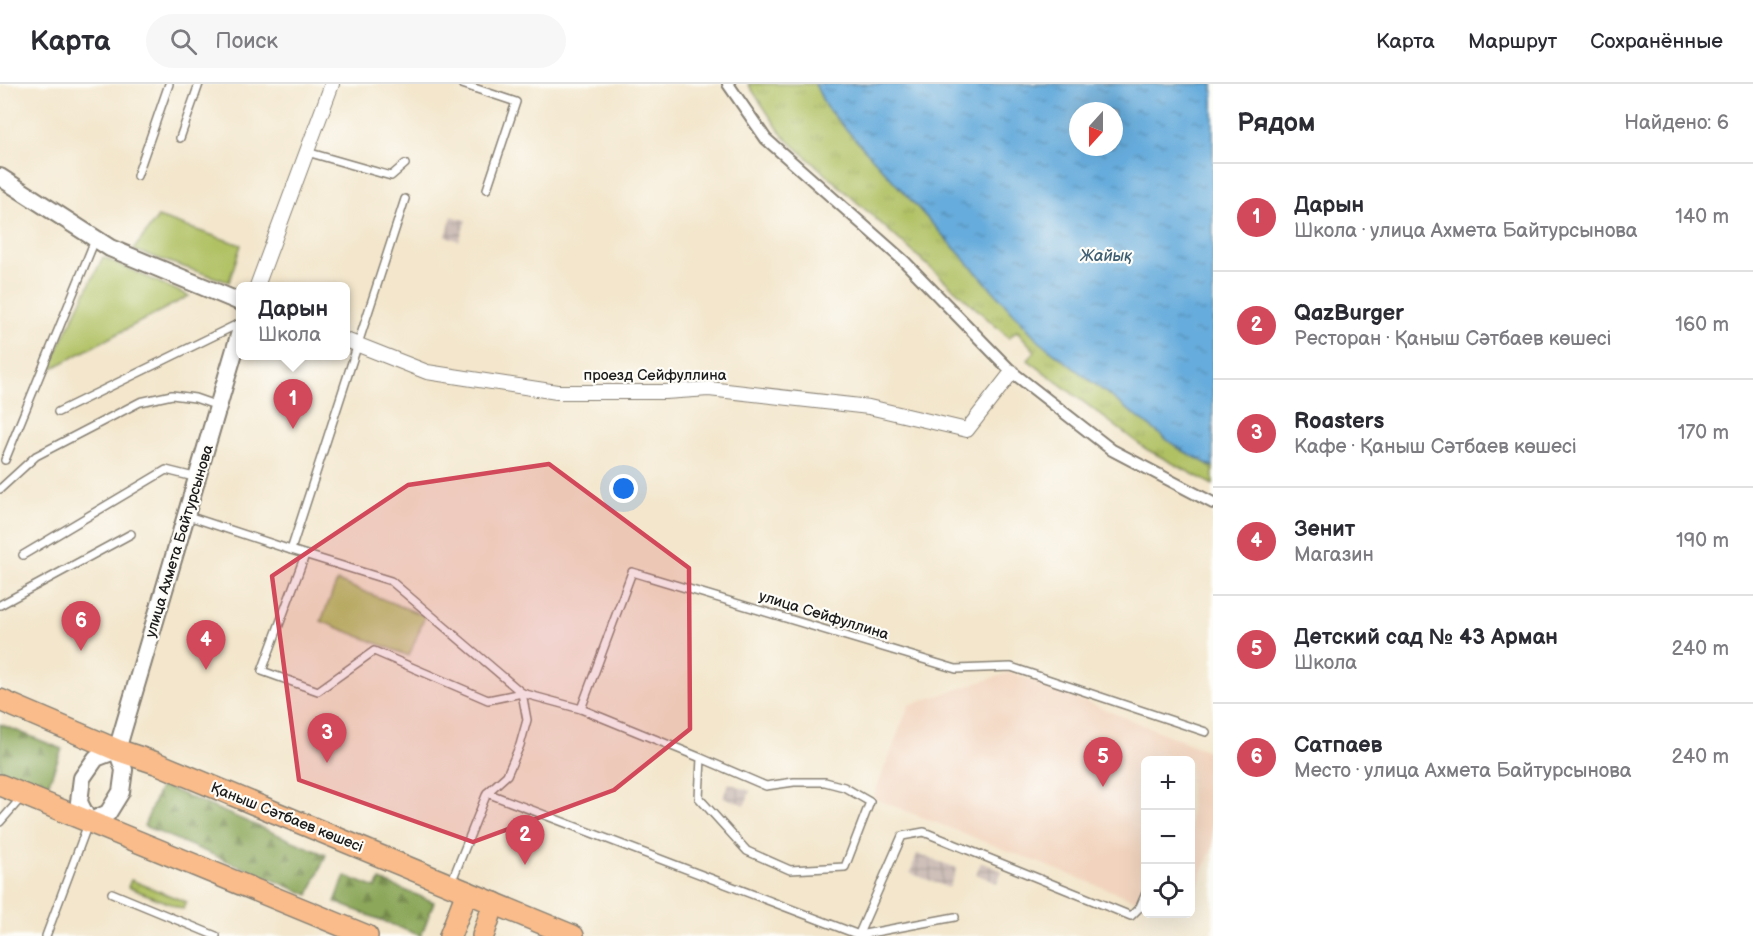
<!DOCTYPE html>
<html lang="ru">
<meta charset="utf-8">
<style>
body{margin:0;font-family:"Balsamiq Sans",sans-serif;background:#f7f7f7;color:#2b2b33}
.controls{position:absolute;right:18px;bottom:18px;display:grid;overflow:hidden;border-radius:9px;box-shadow:0 6px 24px #0002}
.controls button{width:54px;height:54px;display:grid;place-items:center;padding:0;border:0;border-bottom:2px solid #e1e1e2;background:#fff;color:#2b2b33;font:30px sans-serif}
.compass{position:absolute;left:1069px;top:18px;width:54px;height:54px;border-radius:50%;background:#fff;box-shadow:0 6px 24px #0002;rotate:201deg}
.you{position:absolute;left:624px;top:405px;width:21px;height:21px;margin:-15px;border:4px solid #fff;border-radius:50%;background:#1a73e8;box-shadow:0 0 0 9px #1a73e833}
.badge{display:grid;place-items:center;width:39px;height:39px;border-radius:50%;background:#d1495b;color:#fff;font-size:20px;font-weight:700}
.pin{position:absolute;translate:-50% -50px;filter:drop-shadow(0 2px 3px #0008)}
.pin::after{content:'';position:absolute;top:32px;width:21px;height:18px;background:inherit;clip-path:polygon(0 0,100% 0,50% 100%)}
.popup{position:absolute;left:236px;top:198px;width:114px;height:78px;box-sizing:border-box;display:grid;place-content:center;border-radius:9px;background:#fff;filter:drop-shadow(0 2px 4px #0005);font-size:20px;white-space:nowrap;color:#7c7c81}
.popup b{font-size:22px;color:#2b2b33}
.popup::after{content:'';position:absolute;left:50%;top:100%;margin-left:-12px;border:12px solid transparent;border-top-color:#fff}
.list{margin:0;padding:0;list-style:none}
h2{display:flex;justify-content:space-between;align-items:center;height:78px;margin:0;padding:0 24px;font-size:26px}
h2 small{font-size:20px;font-weight:400;color:#7c7c81}
.list li{display:grid;grid-template-columns:39px 1fr auto;gap:18px;align-items:center;box-sizing:border-box;height:108px;padding:0 24px;border-top:2px solid #e1e1e2}
.list b{display:block;font-size:22px;white-space:nowrap}
.list p{margin:0;font-size:20px;white-space:nowrap;color:#7c7c81}
.list em{font-size:20px;font-style:normal;color:#7c7c81}
.icon{flex:none;width:33px;height:33px;fill:none;stroke:currentColor;stroke-width:2;stroke-linecap:round;stroke-linejoin:round}
.map{position:relative;flex:none;width:1213px;height:852px;overflow:hidden}
header{display:flex;align-items:center;gap:36px;box-sizing:border-box;height:84px;padding:0 30px;background:#fff;border-bottom:2px solid #e1e1e2}
header strong{font-size:28px}
nav{display:flex;gap:33px;margin-inline-start:auto;font-size:21px}
.search{width:420px;height:54px;background:#f7f7f7;display:flex;align-items:center;gap:15px;box-sizing:border-box;padding:0 21px;border-radius:33px;color:#7c7c81;font-size:22px}
main{display:flex}
aside{flex:1;background:#fff}
.map>svg:first-child{display:block}
</style>
<header>
<strong>Карта</strong>
<div class="search"><svg class="icon" aria-label="search" viewBox="0 0 24 24"><circle cx="10" cy="10" r="6"/><path d="M15 15l6 6"/></svg>Поиск</div>
<nav><a>Карта</a><a>Маршрут</a><a>Сохранённые</a></nav>
</header>
<main>
<div class="map">
<svg width="1213" height="852" viewBox="0 0 1213 852">
<defs>
<pattern id="industrial-grid" width="8" height="8" patternUnits="userSpaceOnUse" patternTransform="scale(1.5)"><rect width="8" height="8" fill="#cfc0ba"/><path d="M0 4h8M4 0v8" fill="none" stroke="#b1a49f"/></pattern>
<pattern id="grass-tufts" width="24" height="20" patternUnits="userSpaceOnUse" patternTransform="scale(1.5)"><rect width="24" height="20" fill="#b0c164"/><path d="M3 7l-1-3M5 7V3M7 7l1-3M15 17l-1-3M17 17v-4M19 17l1-3" fill="none" stroke="#97a556"/></pattern>
<pattern id="forest-firs" width="22" height="20" patternUnits="userSpaceOnUse" patternTransform="scale(1.5)"><rect width="22" height="20" fill="#8ca75a"/><path d="M5 1l3.5 6h-7zM16 11l3.5 6h-7z" fill="#72874a"/></pattern>
<pattern id="water-ripples" width="26" height="14" patternUnits="userSpaceOnUse" patternTransform="scale(1.5)"><rect width="26" height="14" fill="#66acdc"/><path d="M2 4q2-2 4 0t4 0M15 11q2-2 4 0t4 0" fill="none" stroke="#538bb2"/></pattern>
</defs>
<rect width="100%" height="100%" fill="#fdfcf7"/>
<filter id="ink" filterUnits="userSpaceOnUse"><feTurbulence type="fractalNoise" baseFrequency=".0167" numOctaves="2"/><feDisplacementMap in="SourceGraphic" scale="12" xChannelSelector="R" yChannelSelector="G"/><feConvolveMatrix kernelMatrix="1 2 1 2 8 2 1 2 1" color-interpolation-filters="sRGB"/></filter>
<filter id="wash" filterUnits="userSpaceOnUse"><feTurbulence type="fractalNoise" baseFrequency=".008" numOctaves="4" result="noise"/><feDisplacementMap in="SourceGraphic" scale="24" xChannelSelector="R" yChannelSelector="G"/><feGaussianBlur stdDeviation="1.35" result="paint"/><feColorMatrix in="noise" values="0 0 0 0 0 0 0 0 0 0 0 0 0 0 0 0 0 1.4 0 .05"/><feComposite in="paint" operator="in"/></filter>
<g filter="url(#wash)">
<rect width="100%" height="100%" fill="#f3e6cc"/>
<path fill="#f2d4be" d="M1011,588L1213,669V761L1191,819L1190,676H1146L1145,820L873,714L909,621Z"/>
<g fill="url(#industrial-grid)">
<path d="M452,132L466,136L459,157L446,152Z"/>
<path d="M729,699L750,707L745,721L723,713Z"/>
<path d="M917,770L957,784L949,804L910,789Z"/>
<path d="M981,778L1002,787L997,799L976,790Z"/>
</g>
<g fill="url(#grass-tufts)" stroke="#666e40" stroke-width="1.5">
<path d="M748,0H815L826,23L1040,258L1178,364L1213,383V401L1146,365L1028,276L1035,267L1017,247L1009,254L783,52Z"/>
<path d="M131,796L186,818L183,825L128,803Z"/>
</g>
<g fill="url(#forest-firs)" stroke="#54623b" stroke-width="1.5">
<path d="M0,640L62,665L46,706L0,687Z"/>
<path d="M161,701L326,771L309,811L144,742Z"/>
<path d="M345,792L376,804L380,796L434,818L421,852L335,818Z"/>
</g>
<g fill="#b0c164" stroke="#666e40" stroke-width="1.5">
<path d="M158,133L241,161L229,198L133,166Z"/>
<path d="M103,173L189,212L47,287Z"/>
<path d="M337,497L425,532L409,572L321,537Z"/>
</g>
<path fill="url(#water-ripples)" stroke="#41647c" stroke-width="1.5" fill-rule="evenodd" d="M815,0H1213V383L1178,364L1040,258L826,23ZM1078,27H1114V63H1078Z"/>
</g>
<g filter="url(#ink)">
<g fill="none" stroke-linecap="round" stroke-linejoin="round">
<g stroke="#888174" stroke-width="10">
<g id="service">
<path d="M462,0L516,18L487,105"/>
<path d="M180,54L199,0"/>
<path d="M307,68L391,92L405,80"/>
<path d="M137,92L169,0"/>
<path d="M405,115L291,466L391,497L522,609L527,636L520,661L507,691L487,709L451,799"/>
<path d="M58,328L240,239"/>
<path d="M5,376L95,156"/>
<path d="M0,405L36,372L140,318L172,311L195,314L218,322"/>
<path d="M188,432L291,466"/>
<path d="M23,471L166,386L198,394"/>
<path d="M305,471L262,587L318,607L374,567L488,616L522,609L581,625L632,488L956,585L1011,583L1206,648"/>
<path d="M0,521L131,450"/>
<path d="M581,625L701,674L699,714L747,767L790,786L845,783L870,718L844,703L825,698H794L766,702L701,674"/>
<path d="M487,709L859,851L955,833"/>
<path d="M0,738L22,713"/>
<path d="M112,809L216,852"/>
<path d="M46,852L88,740"/>
<path d="M858,852L902,752L924,748L1131,832L1140,823L1146,809"/>
</g>
</g>
<g stroke="#888174" stroke-width="14">
<path id="pedestrian" d="M728,0L766,55L904,177L1012,288L1112,366L1213,419"/>
</g>
<g stroke="#888174" stroke-width="16">
<g id="minor">
<path d="M257,202L332,0"/>
<path d="M346,256L427,288L557,308H665L709,305L869,323L967,346L1012,288"/>
</g>
</g>
<g stroke="#888174" stroke-width="20">
<g id="tertiary">
<path d="M0,93L110,164L240,218"/>
<path d="M117,666L240,248"/>
<path d="M117,666L124,686L121,708L108,729L89,738L79,718L82,694L96,674Z"/>
</g>
</g>
<g stroke="#888174" stroke-width="24">
<g id="primary">
<path d="M0,616L117,666L156,679L573,852"/>
<path d="M0,701L367,852"/>
<path d="M450,852L467,808"/>
<path d="M483,852L494,819"/>
</g>
</g>
<use href="#service" stroke="#fff" stroke-width="7"/>
<use href="#pedestrian" stroke="#fff" stroke-width="10"/>
<use href="#minor" stroke="#fff" stroke-width="14"/>
<use href="#tertiary" stroke="#fff" stroke-width="16"/>
<use href="#primary" stroke="#f9bc8a" stroke-width="21"/>
</g>
</g>
<path fill="#d1495b" fill-opacity="0.2" stroke="#d1495b" stroke-width="4.5" stroke-linejoin="round" d="M549,380L689,484L690,645L614,706L473,758L299,696L272,492L408,401Z"/>
<g text-anchor="middle" stroke-width="4.5" stroke-linejoin="round" paint-order="stroke">
<g font-size="15" fill="#1c1c1c" stroke="#fdfcf7">
<text x="655" y="296">проезд Сейфуллина</text>
<text transform="translate(179 457) rotate(-73)" y="5">улица Ахмета Байтурсынова</text>
<text transform="translate(824 531) rotate(17)" y="5">улица Сейфуллина</text>
<text transform="translate(287 733) rotate(22)" y="5">Қаныш Сәтбаев көшесі</text>
</g>
<g font-size="16" font-style="italic" fill="#3d5d72" stroke="#fdfcf7">
<text x="1106" y="177">Жайық</text>
</g>
</g>
</svg>
<div class="controls">
<button>+</button>
<button>−</button>
<button><svg class="icon" aria-label="locate" viewBox="0 0 24 24"><circle cx="12" cy="12" r="6"/><path d="M12 2v4M12 18v4M2 12h4M18 12h4"/></svg></button>
</div>
<svg class="compass" viewBox="-18 -18 36 36"><path d="M0-13l5 13h-10z" fill="#e53935"/><path d="M0 13l5-13h-10z" fill="#7c7c81"/></svg>
<div class="you"></div>
<div class="pin badge" style="left:293px;top:345px">1</div>
<div class="popup"><b>Дарын</b>Школа</div>
<div class="pin badge" style="left:525px;top:781px">2</div>
<div class="pin badge" style="left:327px;top:679px">3</div>
<div class="pin badge" style="left:206px;top:586px">4</div>
<div class="pin badge" style="left:1103px;top:703px">5</div>
<div class="pin badge" style="left:81px;top:567px">6</div>
</div>
<aside>
<h2>Рядом<small>Найдено: 6</small></h2>
<ul class="list">
<li><span class="badge">1</span><div><b>Дарын</b><p>Школа · улица Ахмета Байтурсынова</p></div><em>140 m</em></li>
<li><span class="badge">2</span><div><b>QazBurger</b><p>Ресторан · Қаныш Сәтбаев көшесі</p></div><em>160 m</em></li>
<li><span class="badge">3</span><div><b>Roasters</b><p>Кафе · Қаныш Сәтбаев көшесі</p></div><em>170 m</em></li>
<li><span class="badge">4</span><div><b>Зенит</b><p>Магазин</p></div><em>190 m</em></li>
<li><span class="badge">5</span><div><b>Детский сад № 43 Арман</b><p>Школа</p></div><em>240 m</em></li>
<li><span class="badge">6</span><div><b>Сатпаев</b><p>Место · улица Ахмета Байтурсынова</p></div><em>240 m</em></li>
</ul>
</aside>
</main>
